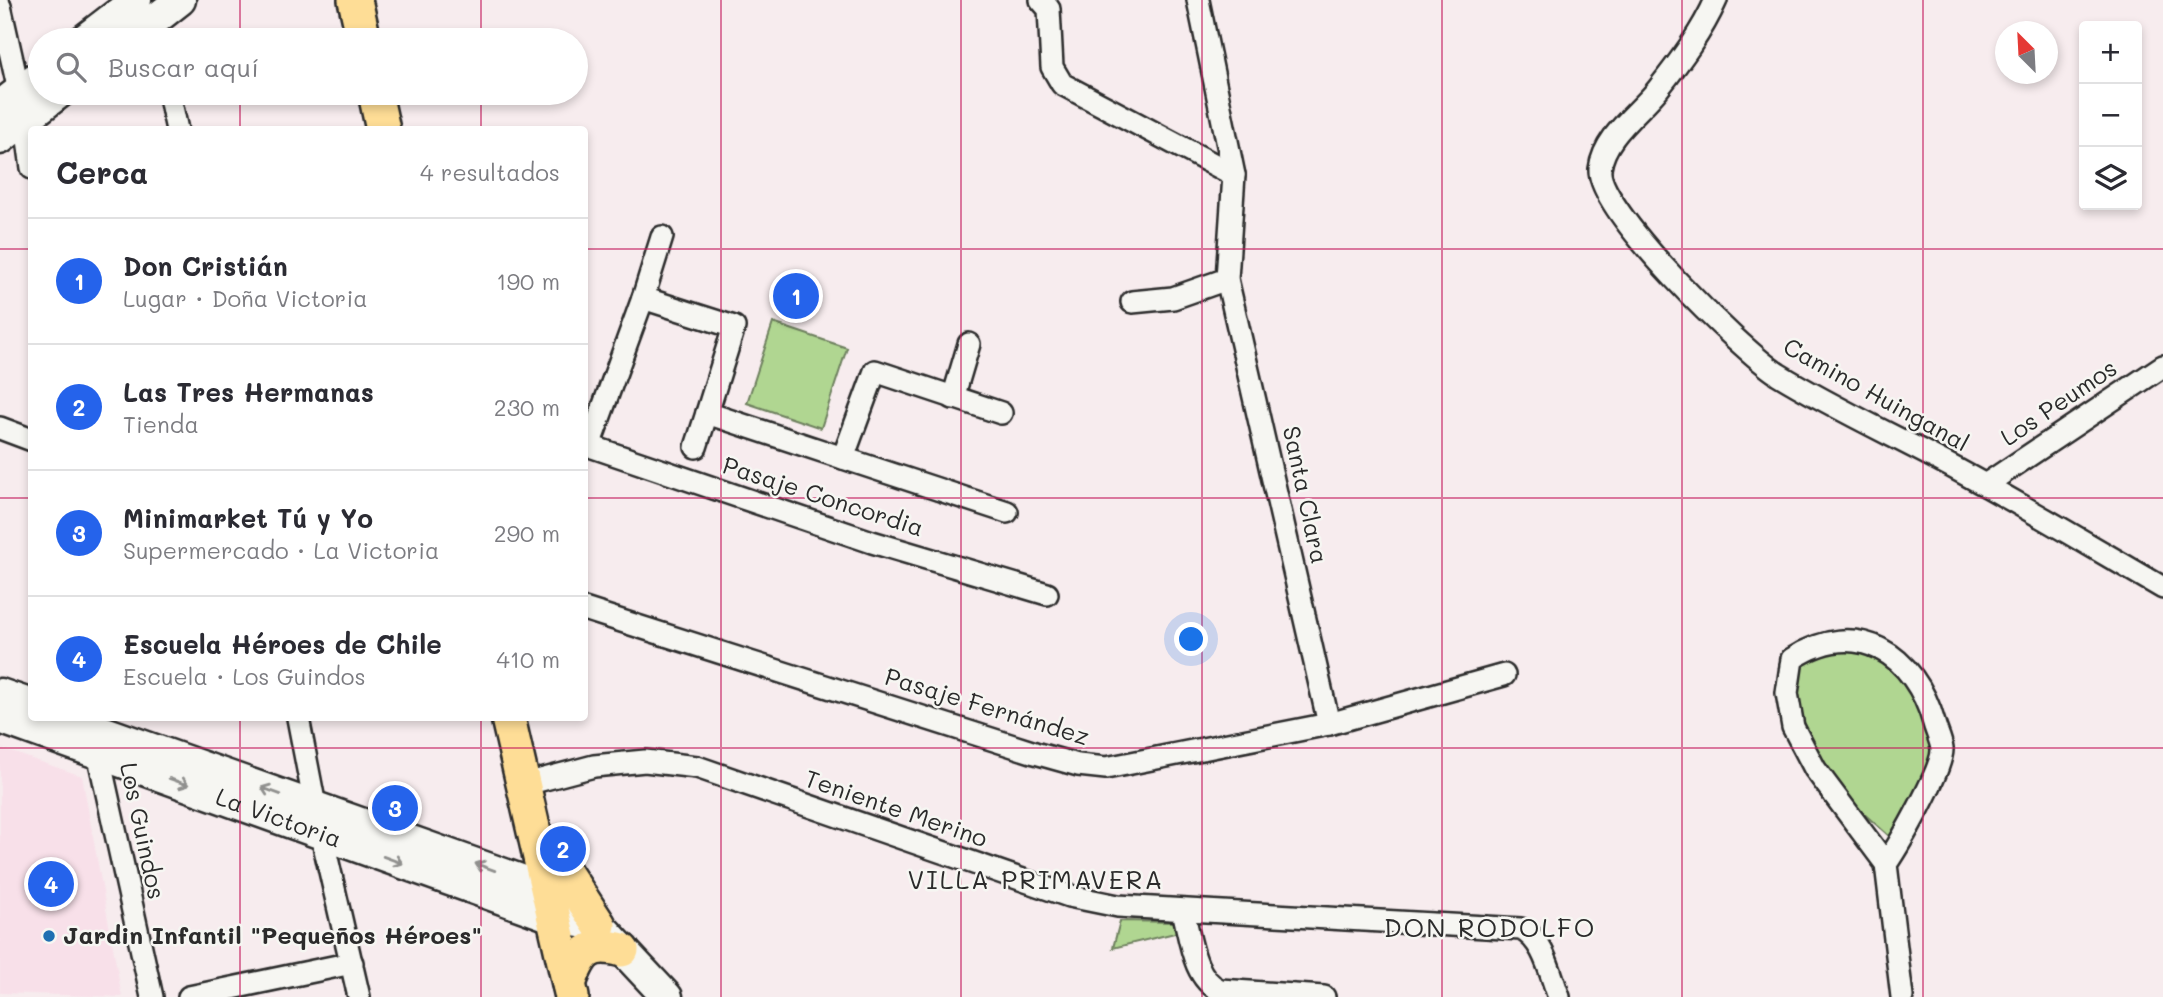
<!DOCTYPE html>
<html lang="es">
<meta charset="utf-8">
<style>
body{margin:0;font-family:Mali,sans-serif;background:#f2f2f3;color:#2b2b33}
.controls{position:absolute;right:21px;top:21px;display:grid;overflow:hidden;border-radius:7px;box-shadow:0 4px 10px #0003}
.controls button{width:63px;height:63px;display:grid;place-items:center;padding:0;border:0;border-bottom:2px solid #e1e1e2;background:#fff;color:#2b2b33;font:35px sans-serif}
.compass{position:absolute;left:1995px;top:21px;width:63px;height:63px;border-radius:50%;background:#fff;box-shadow:0 4px 10px #0003;rotate:336deg}
.you{position:absolute;left:1192px;top:640px;width:24px;height:24px;margin:-18px;border:5px solid #fff;border-radius:50%;background:#1a73e8;box-shadow:0 0 0 10px #1a73e833}
.badge{display:grid;place-items:center;width:46px;height:46px;border-radius:50%;background:#2563eb;color:#fff;font-size:23px;font-weight:700}
.pin{position:absolute;translate:-50% -50%;border:4px solid #fff;box-shadow:0 2px 7px #0006}
.list{margin:0;padding:0;list-style:none}
h2{display:flex;justify-content:space-between;align-items:center;height:91px;margin:0;padding:0 28px;font-size:30px}
h2 small{font-size:23px;font-weight:400;color:#7c7c81}
.list li{display:grid;grid-template-columns:46px 1fr auto;gap:21px;align-items:center;box-sizing:border-box;height:126px;padding:0 28px;border-top:2px solid #e1e1e2}
.list b{display:block;font-size:26px;white-space:nowrap}
.list p{margin:0;font-size:23px;white-space:nowrap;color:#7c7c81}
.list em{font-size:23px;font-style:normal;color:#7c7c81}
.icon{flex:none;width:38px;height:38px;fill:none;stroke:currentColor;stroke-width:2;stroke-linecap:round;stroke-linejoin:round}
.map{position:relative;flex:none;width:2163px;height:997px;overflow:hidden}
.search{position:absolute;background:#fff;box-shadow:0 4px 10px #0003;left:28px;top:28px;width:560px;height:77px;display:flex;align-items:center;gap:18px;box-sizing:border-box;padding:0 24px;border-radius:38px;color:#7c7c81;font-size:26px}
.panel{position:absolute;background:#fff;box-shadow:0 4px 10px #0003;left:28px;top:126px;width:560px;height:595px;border-radius:7px}
.map>svg:first-child{display:block}
</style>
<div class="map">
<svg width="2163" height="997" viewBox="0 0 2163 997">
<rect width="100%" height="100%" fill="#f7ecee"/>
<filter id="ink" filterUnits="userSpaceOnUse"><feTurbulence type="fractalNoise" baseFrequency=".0143" numOctaves="2"/><feDisplacementMap in="SourceGraphic" scale="14" xChannelSelector="R" yChannelSelector="G"/><feConvolveMatrix kernelMatrix="1 2 1 2 8 2 1 2 1" color-interpolation-filters="sRGB"/></filter>
<g filter="url(#ink)">
<path fill="#f8e0e9" d="M0,748L82,776L122,997L0,993Z"/>
<g fill="#b0d691" stroke="#6e805e" stroke-width="2">
<path d="M773,323L847,348L821,428L747,403Z"/>
<path d="M1842,647L1876,650L1907,672L1937,749L1910,816L1891,838C1881,828 1869,819 1859,809C1837,786 1769,687 1806,661C1815,654 1831,651 1842,647Z"/>
<path d="M1120,921L1177,922L1179,932L1113,948Z"/>
</g>
<g fill="none" stroke-linecap="round" stroke-linejoin="round">
<g stroke="#2b2b2b" stroke-width="26">
<g id="street">
<path d="M1041,0L1049,9L1052,67L1062,84L1234,175"/>
<path d="M1198,0L1234,175L1227,279L1329,724"/>
<path d="M1716,0C1702,32 1680,61 1658,89C1639,113 1604,136 1600,169C1596,209 1741,350 1778,374C1835,409 1897,437 1956,469C2026,507 2094,548 2163,588"/>
<path d="M0,6L25,118L32,168"/>
<path d="M169,93L177,130"/>
<path d="M643,298L662,237"/>
<path d="M1132,302L1173,298L1227,279"/>
<path d="M953,398L969,344"/>
<path d="M0,428L32,440"/>
<path d="M584,444L872,542L1047,594"/>
<path d="M589,446L643,298L734,327L707,413L843,458L875,371L1001,413"/>
<path d="M696,447L707,413"/>
<path d="M843,458L1007,512"/>
<path d="M1985,485L2163,366"/>
<path d="M584,609L1035,753L1078,765L1106,768L1329,724L1504,675"/>
<path d="M298,718L315,806L359,997"/>
<path d="M100,744L98,753L152,997"/>
<path d="M522,785L594,766L645,761L697,767L1069,896L1118,906L1521,929C1544,940 1550,974 1559,997"/>
<path d="M1886,864C1899,845 1943,769 1942,749C1941,740 1936,731 1934,723C1915,654 1857,616 1792,659L1787,693L1793,727L1815,769L1886,864L1902,997"/>
<path d="M1183,911C1190,936 1193,979 1220,990L1324,997"/>
<path d="M189,997L352,963"/>
</g>
</g>
<g stroke="#2b2b2b" stroke-width="35">
<g id="secondary">
<path d="M84,40L136,0"/>
<path d="M129,40L180,0"/>
<path d="M0,106L40,75"/>
<path d="M0,139L59,93"/>
<path d="M0,694L32,705"/>
<path id="s1" d="M0,718L555,918L599,925"/>
<path d="M65,718L549,890L565,899"/>
<path d="M606,932L667,997"/>
</g>
</g>
<g stroke="#2b2b2b" stroke-width="38">
<g id="primary">
<path d="M355,0L364,40"/>
<path d="M375,93L383,130"/>
<path d="M508,718L572,997"/>
<path d="M547,845L599,925"/>
<path d="M569,984C580,953 588,941 622,950"/>
</g>
</g>
<use href="#street" stroke="#f6f6f2" stroke-width="21"/>
<use href="#secondary" stroke="#f6f6f2" stroke-width="30"/>
<use href="#primary" stroke="#fedd96" stroke-width="33"/>
</g>
<defs><path id="oneway-shaft" d="M-6 0H5M1.5-3L5.5 0L1.5 3" fill="none" stroke-width="1.6" stroke-linecap="round" stroke-linejoin="round" transform="scale(1.75)"/></defs>
<g stroke="#90908e">
<use href="#oneway-shaft" transform="translate(179 782) rotate(20)"/>
<use href="#oneway-shaft" transform="translate(271 791) rotate(-160)"/>
<use href="#oneway-shaft" transform="translate(393 860) rotate(20)"/>
<use href="#oneway-shaft" transform="translate(485 867) rotate(-160)"/>
</g>
</g>
<path fill="none" stroke="#c2185b" stroke-width="2" stroke-opacity="0.55" d="M240,0V40M481,0V40M721,0V997M961,0V997M1202,0V997M1442,0V997M1682,0V997M1923,0V997M240,93V130M481,93V130M0,249H32M584,249H2163M0,498H32M584,498H2163M240,718V997M481,718V997M0,748H2163"/>
<circle fill="#1f6fb2" stroke="#f6f6f2" stroke-width="2.5" cx="49" cy="936" r="7"/>
<g text-anchor="middle" stroke-width="5" stroke-linejoin="round" paint-order="stroke">
<g font-size="24" fill="#2b2b2b" stroke="#f6f6f2">
<text transform="translate(1876 395) rotate(29)" y="8">Camino Huinganal</text>
<text transform="translate(2059 403) rotate(-34)" y="8">Los Peumos</text>
<text transform="translate(1305 495) rotate(78)" y="8">Santa Clara</text>
<text transform="translate(823 497) rotate(18)" y="8">Pasaje Concordia</text>
<text transform="translate(987 707) rotate(17)" y="8">Pasaje Fernández</text>
<text transform="translate(896 809) rotate(19)" y="8">Teniente Merino</text>
<text dy="8" stroke="none"><textPath href="#s1" startOffset="296">La Victoria</textPath></text>
<text transform="translate(142 831) rotate(78)" y="8">Los Guindos</text>
</g>
<g font-size="24" font-weight="bold" fill="#2b2b2b" stroke="#f6f6f2" text-anchor="start">
<text x="63" y="944">Jardin Infantil "Pequeños Héroes"</text>
</g>
<g font-size="26" letter-spacing="2" fill="#2b2b2b" stroke="#f6f6f2">
<text x="1036" y="889">VILLA PRIMAVERA</text>
<text x="1490" y="937">DON RODOLFO</text>
</g>
</g>
</svg>
<div class="controls">
<button>+</button>
<button>−</button>
<button><svg class="icon" aria-label="layers" viewBox="0 0 24 24"><path d="M12 4l9 5-9 5-9-5zM3 14l9 5 9-5"/></svg></button>
</div>
<svg class="compass" viewBox="-18 -18 36 36"><path d="M0-13l5 13h-10z" fill="#e53935"/><path d="M0 13l5-13h-10z" fill="#7c7c81"/></svg>
<div class="you"></div>
<div class="pin badge" style="left:796px;top:296px">1</div>
<div class="pin badge" style="left:563px;top:849px">2</div>
<div class="pin badge" style="left:395px;top:808px">3</div>
<div class="pin badge" style="left:51px;top:884px">4</div>
<div class="search"><svg class="icon" aria-label="search" viewBox="0 0 24 24"><circle cx="10" cy="10" r="6"/><path d="M15 15l6 6"/></svg>Buscar aquí</div>
<section class="panel">
<h2>Cerca<small>4 resultados</small></h2>
<ul class="list">
<li><span class="badge">1</span><div><b>Don Cristián</b><p>Lugar · Doña Victoria</p></div><em>190 m</em></li>
<li><span class="badge">2</span><div><b>Las Tres Hermanas</b><p>Tienda</p></div><em>230 m</em></li>
<li><span class="badge">3</span><div><b>Minimarket Tú y Yo</b><p>Supermercado · La Victoria</p></div><em>290 m</em></li>
<li><span class="badge">4</span><div><b>Escuela Héroes de Chile</b><p>Escuela · Los Guindos</p></div><em>410 m</em></li>
</ul>
</section>
</div>
